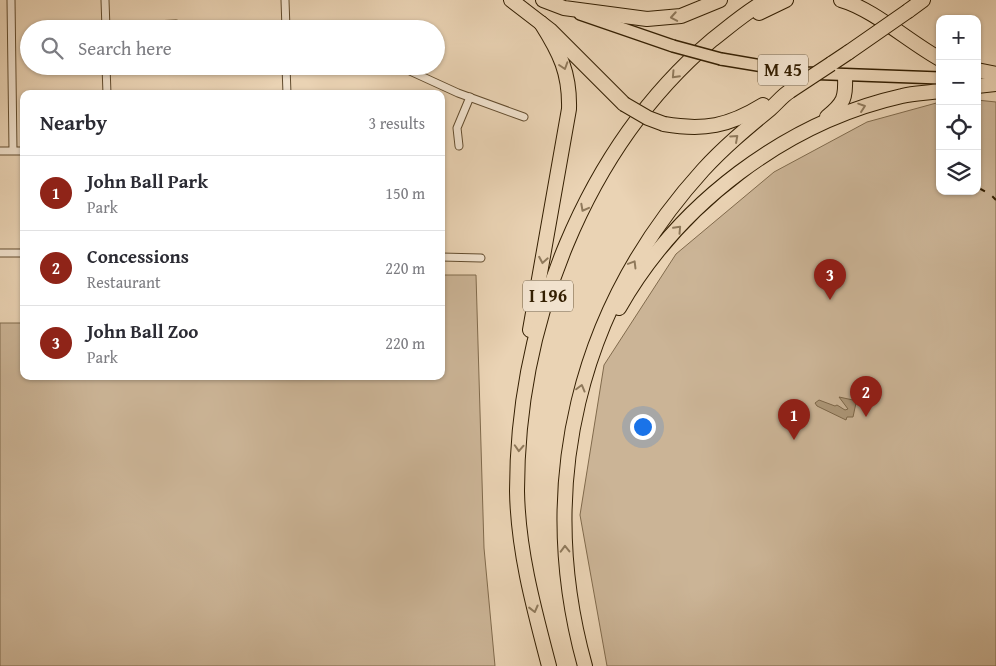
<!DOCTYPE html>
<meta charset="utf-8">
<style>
body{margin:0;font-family:"Gentium Book Plus",serif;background:#f2f2f3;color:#2b2b33}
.controls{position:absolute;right:15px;top:15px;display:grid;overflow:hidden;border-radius:10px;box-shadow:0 1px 4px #0004}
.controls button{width:45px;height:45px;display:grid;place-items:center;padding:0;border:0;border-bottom:1px solid #e1e1e2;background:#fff;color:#2b2b33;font:25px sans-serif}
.you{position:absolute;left:642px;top:426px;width:18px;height:18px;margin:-12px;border:4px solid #fff;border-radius:50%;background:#1a73e8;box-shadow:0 0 0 8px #1a73e833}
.badge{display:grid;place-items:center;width:32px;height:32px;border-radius:50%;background:#8f2418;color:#fff;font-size:16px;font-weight:700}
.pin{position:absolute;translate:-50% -41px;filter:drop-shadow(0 1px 2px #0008)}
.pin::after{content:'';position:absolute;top:26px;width:18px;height:15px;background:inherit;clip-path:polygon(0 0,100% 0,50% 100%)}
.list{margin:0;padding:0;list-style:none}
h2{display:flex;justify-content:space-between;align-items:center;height:65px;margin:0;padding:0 20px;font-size:21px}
h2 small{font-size:16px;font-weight:400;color:#7c7c81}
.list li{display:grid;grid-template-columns:32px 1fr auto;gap:15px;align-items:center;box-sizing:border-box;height:75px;padding:0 20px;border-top:1px solid #e1e1e2}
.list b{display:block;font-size:19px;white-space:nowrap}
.list p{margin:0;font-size:16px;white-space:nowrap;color:#7c7c81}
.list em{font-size:16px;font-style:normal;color:#7c7c81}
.icon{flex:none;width:28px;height:28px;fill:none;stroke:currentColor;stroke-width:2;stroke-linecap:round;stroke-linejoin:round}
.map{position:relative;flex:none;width:996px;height:666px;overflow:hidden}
.search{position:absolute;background:#fff;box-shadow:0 1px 4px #0004;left:20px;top:20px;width:425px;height:55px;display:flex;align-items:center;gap:12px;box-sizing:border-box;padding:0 18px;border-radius:28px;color:#7c7c81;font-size:19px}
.panel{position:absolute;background:#fff;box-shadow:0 1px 4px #0004;left:20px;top:90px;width:425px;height:290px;border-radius:10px}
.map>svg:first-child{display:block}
</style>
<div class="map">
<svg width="996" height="666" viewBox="0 0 996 666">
<rect width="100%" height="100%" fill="#ead3b4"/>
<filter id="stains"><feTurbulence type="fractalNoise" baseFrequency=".004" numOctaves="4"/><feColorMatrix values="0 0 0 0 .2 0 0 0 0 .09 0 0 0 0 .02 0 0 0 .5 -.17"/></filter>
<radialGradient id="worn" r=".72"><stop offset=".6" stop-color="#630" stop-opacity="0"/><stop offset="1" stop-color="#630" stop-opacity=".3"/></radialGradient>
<g fill="#cbb496" stroke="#806a4c">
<path d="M977,100L996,102V666H607L580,515L604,365L676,254L774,172L867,122L940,102V191H977Z"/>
<path d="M441,275H476L484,548L495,666H0V323H24V376H441Z"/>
</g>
<path fill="#ac9677" stroke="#7c6648" d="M839,397L853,400L856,403L853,417H847L846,420L817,406L815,403L819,400L835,406L837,405L845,410L848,409Z"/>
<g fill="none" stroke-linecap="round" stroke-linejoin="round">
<g stroke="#624c2e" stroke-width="9">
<g id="street">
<path d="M11,0L13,150"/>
<path d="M105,0L106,29"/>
<path d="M285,0L286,29"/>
<path d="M106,27L176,24"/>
<path d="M106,66L107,94"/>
<path d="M286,66L287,94"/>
<path d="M399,66L458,93L524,117"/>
<path d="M459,146L457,128L470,97"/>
<path d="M0,151H24"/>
<path d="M0,253H24"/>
<path d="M441,257L481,258"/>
</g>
</g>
<g stroke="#341f02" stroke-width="14">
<g id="primary">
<path d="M580,14L673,46"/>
<path d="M721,59L804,73L940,78"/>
</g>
</g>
<g stroke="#341f02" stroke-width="16">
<g id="highway">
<path d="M511,0L550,30L624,104"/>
<path d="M543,0L564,8L647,19L681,16L720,0"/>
<path d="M841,0C873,9 909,42 940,59"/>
<path d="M908,11L923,0"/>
<path d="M759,13L786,0"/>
<path d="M831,64L849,52"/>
<path d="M977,70L996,74"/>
<path d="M977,86L996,84"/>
<path d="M827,117C844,103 846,98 845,76"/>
<path d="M664,124C704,131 729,126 763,105"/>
<path d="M619,308C678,204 786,122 902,96C914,93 927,93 940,91"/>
<path d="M530,330L569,109C570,73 560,53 541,23"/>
<path d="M549,666C534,609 518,551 517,491C517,325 584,149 712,40C730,26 747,11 767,0"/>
<path d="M585,666C535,486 578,308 703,170C724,147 747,128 770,109C777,103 782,96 790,91"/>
</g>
</g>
<use href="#street" stroke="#f1e2ce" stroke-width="7"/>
<use href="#primary" stroke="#ead3b4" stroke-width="11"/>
<use href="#highway" stroke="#ead3b4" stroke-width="14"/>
<path stroke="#341f02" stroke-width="2" stroke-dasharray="9 9" stroke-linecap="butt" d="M977,187L990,194L996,200"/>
<g stroke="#341f02" stroke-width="14" stroke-linecap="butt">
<path id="primary-bridge" d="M673,46L721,59"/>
</g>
<g stroke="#341f02" stroke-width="16" stroke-linecap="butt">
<g id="highway-bridge">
<path d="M849,52L908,11"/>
<path d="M790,91L831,64"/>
<path d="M624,104L648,118L664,124"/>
</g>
</g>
<use href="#primary-bridge" stroke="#ead3b4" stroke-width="11"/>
<use href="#highway-bridge" stroke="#ead3b4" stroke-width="14"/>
</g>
<defs><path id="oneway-chevron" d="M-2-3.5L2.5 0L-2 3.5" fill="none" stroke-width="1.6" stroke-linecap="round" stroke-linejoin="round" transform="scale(1.25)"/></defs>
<g stroke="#8f795b">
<use href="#oneway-chevron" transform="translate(674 17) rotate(170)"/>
<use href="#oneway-chevron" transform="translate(564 66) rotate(72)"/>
<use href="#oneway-chevron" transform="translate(675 75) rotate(133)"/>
<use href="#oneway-chevron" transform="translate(862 107) rotate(-19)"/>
<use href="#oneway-chevron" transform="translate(735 138) rotate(-42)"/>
<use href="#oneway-chevron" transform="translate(584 208) rotate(118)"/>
<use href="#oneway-chevron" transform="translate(678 229) rotate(-47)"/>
<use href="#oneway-chevron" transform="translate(543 260) rotate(100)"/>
<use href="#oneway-chevron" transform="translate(633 264) rotate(-59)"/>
<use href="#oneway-chevron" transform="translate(581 388) rotate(-75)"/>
<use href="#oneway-chevron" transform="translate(519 448) rotate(93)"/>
<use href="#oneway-chevron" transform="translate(565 549) rotate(-91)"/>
<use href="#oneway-chevron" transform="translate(534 609) rotate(76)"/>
</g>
<g text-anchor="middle" stroke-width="4" stroke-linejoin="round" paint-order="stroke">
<g fill="#f1e2ce" stroke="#6d5a3f" stroke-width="1">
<rect x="758" y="54.5" width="50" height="31" rx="4"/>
<rect x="523" y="280.5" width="50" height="31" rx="4"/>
</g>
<g font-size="18" font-weight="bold" fill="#341f02">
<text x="783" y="76">M 45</text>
<text x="548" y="302">I 196</text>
</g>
</g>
<rect width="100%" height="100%" filter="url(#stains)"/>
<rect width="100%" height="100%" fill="url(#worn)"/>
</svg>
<div class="controls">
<button>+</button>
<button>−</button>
<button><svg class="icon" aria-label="locate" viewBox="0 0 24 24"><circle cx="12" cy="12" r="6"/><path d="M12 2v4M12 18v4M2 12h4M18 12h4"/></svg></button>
<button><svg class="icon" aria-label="layers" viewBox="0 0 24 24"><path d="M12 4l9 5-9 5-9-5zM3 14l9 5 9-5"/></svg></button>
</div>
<div class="you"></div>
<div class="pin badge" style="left:794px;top:440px">1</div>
<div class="pin badge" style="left:866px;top:417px">2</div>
<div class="pin badge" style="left:830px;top:300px">3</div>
<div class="search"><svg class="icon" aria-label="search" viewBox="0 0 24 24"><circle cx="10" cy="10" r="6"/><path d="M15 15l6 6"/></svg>Search here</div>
<section class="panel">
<h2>Nearby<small>3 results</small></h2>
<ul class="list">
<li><span class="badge">1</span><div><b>John Ball Park</b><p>Park</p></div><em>150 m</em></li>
<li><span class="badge">2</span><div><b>Concessions</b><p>Restaurant</p></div><em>220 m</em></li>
<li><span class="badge">3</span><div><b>John Ball Zoo</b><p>Park</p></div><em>220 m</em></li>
</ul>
</section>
</div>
